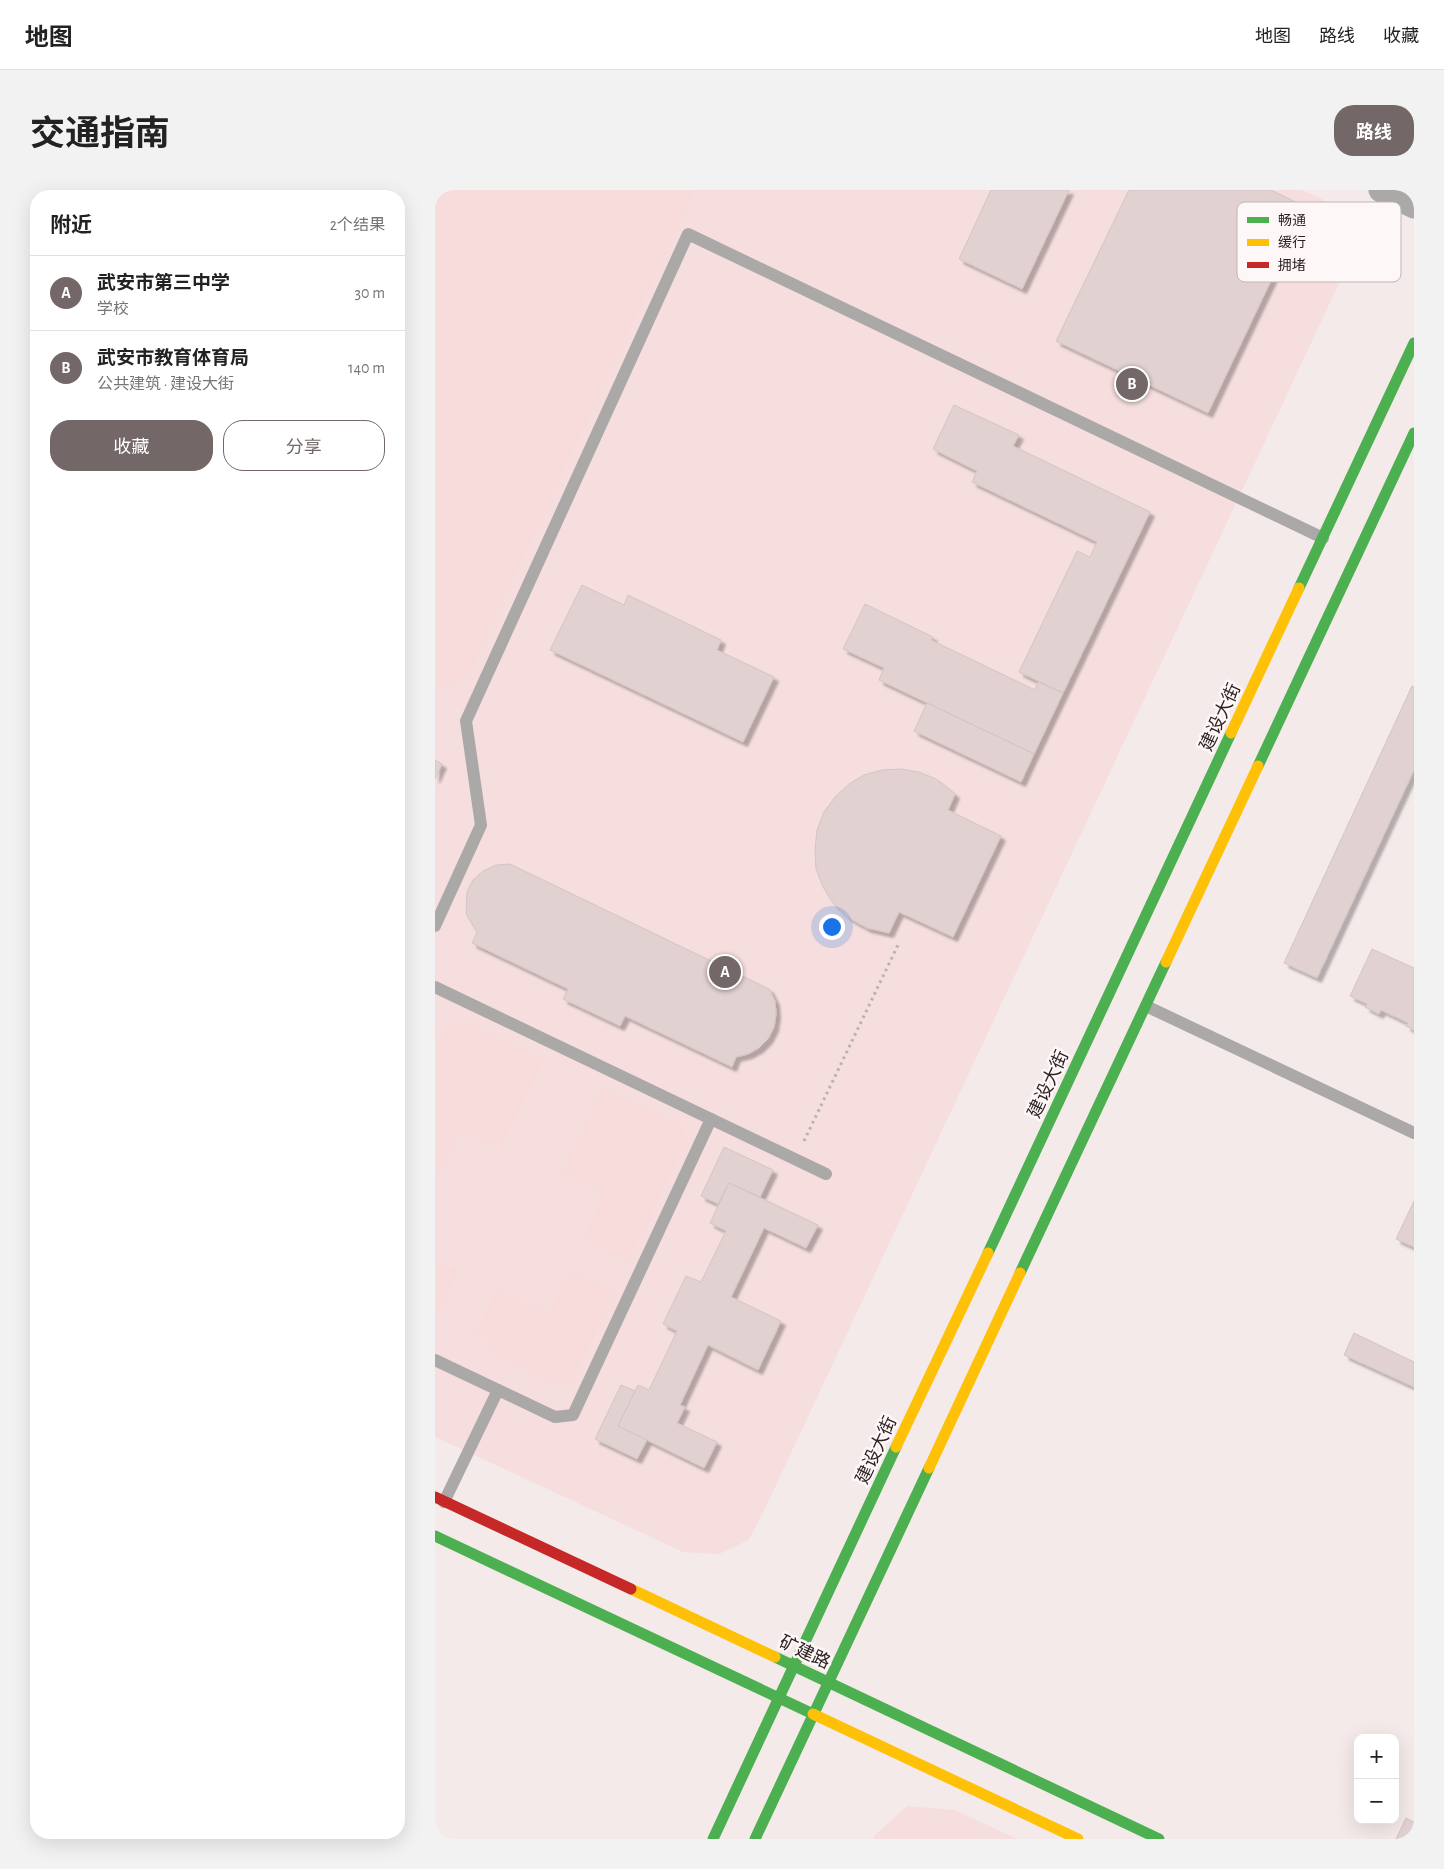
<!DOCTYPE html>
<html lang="zh">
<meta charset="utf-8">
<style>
body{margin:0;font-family:"Alegreya Sans","Noto Sans SC",sans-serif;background:#f2f2f2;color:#222}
.controls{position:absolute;right:15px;bottom:15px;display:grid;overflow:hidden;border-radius:10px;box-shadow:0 5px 20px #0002}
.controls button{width:45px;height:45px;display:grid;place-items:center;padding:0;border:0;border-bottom:1px solid #e0e0e0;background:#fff;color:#222;font:25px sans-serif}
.you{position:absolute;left:396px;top:736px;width:18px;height:18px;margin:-12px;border:4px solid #fff;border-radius:50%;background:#1a73e8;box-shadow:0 0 0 8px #1a73e833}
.badge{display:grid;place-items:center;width:32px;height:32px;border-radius:50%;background:#736767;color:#fff;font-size:16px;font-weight:700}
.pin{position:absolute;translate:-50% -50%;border:2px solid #fff;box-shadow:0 1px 5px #0006}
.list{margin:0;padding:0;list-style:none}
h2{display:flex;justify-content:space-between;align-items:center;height:65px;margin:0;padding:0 20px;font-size:21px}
h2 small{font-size:16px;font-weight:400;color:#767676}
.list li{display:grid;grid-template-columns:32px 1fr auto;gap:15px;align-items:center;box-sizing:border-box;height:75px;padding:0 20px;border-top:1px solid #e0e0e0}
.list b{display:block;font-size:19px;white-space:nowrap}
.list p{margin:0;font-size:16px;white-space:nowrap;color:#767676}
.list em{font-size:16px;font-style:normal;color:#767676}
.actions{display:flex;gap:10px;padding:15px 20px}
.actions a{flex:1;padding:11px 0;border:1px solid #736767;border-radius:20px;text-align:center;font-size:18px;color:#736767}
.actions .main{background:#736767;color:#fff}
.map{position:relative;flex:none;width:979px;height:1649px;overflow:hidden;border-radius:20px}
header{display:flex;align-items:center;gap:30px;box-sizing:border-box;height:70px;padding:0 25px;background:#fff;border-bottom:1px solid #e0e0e0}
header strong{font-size:24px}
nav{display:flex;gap:28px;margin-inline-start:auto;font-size:18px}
.intro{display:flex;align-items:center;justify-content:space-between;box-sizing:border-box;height:120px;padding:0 30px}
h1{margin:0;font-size:35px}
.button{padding:12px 22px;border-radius:20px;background:#736767;color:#fff;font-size:18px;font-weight:700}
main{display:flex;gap:30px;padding:0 30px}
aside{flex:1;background:#fff;border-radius:20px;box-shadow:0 5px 20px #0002}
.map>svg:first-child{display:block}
</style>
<header>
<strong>地图</strong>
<nav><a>地图</a><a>路线</a><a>收藏</a></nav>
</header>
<div class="intro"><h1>交通指南</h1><a class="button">路线</a></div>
<main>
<aside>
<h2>附近<small>2个结果</small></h2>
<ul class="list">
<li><span class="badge">A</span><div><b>武安市第三中学</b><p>学校</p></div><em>30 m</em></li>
<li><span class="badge">B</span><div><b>武安市教育体育局</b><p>公共建筑 · 建设大街</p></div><em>140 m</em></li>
</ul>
<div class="actions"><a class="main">收藏</a><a>分享</a></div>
</aside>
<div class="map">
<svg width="979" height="1649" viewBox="0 0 979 1649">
<defs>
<filter id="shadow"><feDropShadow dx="4.5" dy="4.5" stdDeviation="1" flood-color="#0004"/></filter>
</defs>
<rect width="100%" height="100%" fill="#f5eaea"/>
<g fill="#f5dedd">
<path d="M0,0H867L923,26L915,70L327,1325L314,1350L284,1364L248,1362L0,1247Z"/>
<path d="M472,1616L520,1620L582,1649H438L439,1646Z"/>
</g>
<g fill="#f8dcdb">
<path d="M0,0H260L33,485L10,497L0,501Z"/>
<path d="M25,831L108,871L65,958L28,941L23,942L3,984L0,982V861L11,838Z"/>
<path d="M168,899L245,935L250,940L251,950L194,1071L148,1050L168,1007L167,1000L128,982Z"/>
<path d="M0,1070L23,1081L1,1127H0Z"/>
<path d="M134,1081L179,1103L137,1191L126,1195L52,1159L56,1150L41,1143L61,1099L111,1122L117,1117Z"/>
</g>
<g fill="#e1d1d0" stroke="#d1c6c5" filter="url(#shadow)">
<path d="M556,0H634L587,99L524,69Z"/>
<path d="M694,0H836L871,17L773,223L621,151Z"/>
<path d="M519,215L584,245L578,256L715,322L628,503L584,482L642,361L655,367L662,352L537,292L542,281L498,259Z"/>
<path d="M147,395L189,415L193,405L286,450L282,460L339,487L308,552L115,460Z"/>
<path d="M430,414L498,447L496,450L600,500L603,492L628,503L599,564L444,490L449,478L408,459Z"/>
<path d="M977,496L979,497V580L882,788L849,773Z"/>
<path d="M492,513L599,564L586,592L479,541Z"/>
<path d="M0,570L7,574L0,589Z"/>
<path d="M466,579L484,582L501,589L520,604L513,620L566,646L518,747L464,722L454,743L432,738L414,728L399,714L388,697L381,679L380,659L382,640L389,622L400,607L414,594L429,585L447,580Z"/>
<path d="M75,674L334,799L340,811L341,824L339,837L333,849L324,858L313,864L301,867L297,877L190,826L185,836L128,809L133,799L37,753L42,742L31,724L32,702L38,690L48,681L61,675Z"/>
<path d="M937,759L979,778V840L971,836L973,833L946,820L944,824L930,817L932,814L915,806Z"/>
<path d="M289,957L338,980L325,1007L294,993L283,1014L266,1006Z"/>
<path d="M294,993L383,1035L371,1058L329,1038L296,1107L346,1131L323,1180L273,1155L245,1215L250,1217L242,1233L282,1252L269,1278L183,1236L203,1195L214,1200L242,1141L228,1134L251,1086L266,1092L291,1041L275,1033Z"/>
<path d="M979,1011V1057L961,1049Z"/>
<path d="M919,1143L979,1172V1197L909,1165Z"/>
<path d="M186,1195L200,1201L183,1236L212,1250L202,1269L160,1249Z"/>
<path d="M971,1628L979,1632V1649H961Z"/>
</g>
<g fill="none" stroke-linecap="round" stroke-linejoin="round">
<path stroke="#b5b2b0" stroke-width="3" stroke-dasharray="2.5 4" stroke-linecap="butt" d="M369,951L463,755"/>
<g stroke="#aaa9a8" stroke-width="12">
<path d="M0,736L46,635L31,531L253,44L888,348"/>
<path d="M0,797L391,984"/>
<path d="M711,816L979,943"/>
<path d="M0,1170L120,1227L138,1225L276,929"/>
<path d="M9,1312L63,1200"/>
</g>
<path stroke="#aaa9a8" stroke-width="25" d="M946,0L979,16"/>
<g stroke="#4caf50" stroke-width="11">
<path d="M864,398L979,153"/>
<path d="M823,576L979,243"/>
<path d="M553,1063L796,543"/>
<path d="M585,1083L731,772"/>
<path d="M0,1346L378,1524"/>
<path d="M340,1467L724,1649"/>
<path d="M278,1649L461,1257"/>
<path d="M320,1649L494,1278"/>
</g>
<g stroke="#ffc107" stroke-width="11">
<path d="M796,543L864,398"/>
<path d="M731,772L823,576"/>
<path d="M461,1257L553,1063"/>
<path d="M494,1278L585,1083"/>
<path d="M196,1399L340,1467"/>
<path d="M378,1524L643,1649"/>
</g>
<path stroke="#c62828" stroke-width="11" d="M0,1307L196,1399"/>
</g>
<g text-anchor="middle" stroke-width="5" stroke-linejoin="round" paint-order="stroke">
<g font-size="18" fill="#2d2121" stroke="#fef7f7">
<text transform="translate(785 527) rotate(-65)" y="6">建设大街</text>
<text transform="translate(613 894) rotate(-65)" y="6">建设大街</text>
<text transform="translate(441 1260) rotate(-65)" y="6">建设大街</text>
<text transform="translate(370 1462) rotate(25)" y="6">矿建路</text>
</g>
</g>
<rect x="802" y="12" width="164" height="80" rx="8" fill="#fef7f7" stroke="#bfb7b7" stroke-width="1"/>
<rect x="812" y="27" width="22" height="6" fill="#4caf50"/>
<rect x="812" y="49" width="22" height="7" fill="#ffc107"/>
<rect x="812" y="72" width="22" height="6" fill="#c62828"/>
<g font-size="14" fill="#2d2121">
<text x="843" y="35">畅通</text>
<text x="843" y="57">缓行</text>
<text x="843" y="80">拥堵</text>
</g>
</svg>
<div class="controls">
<button>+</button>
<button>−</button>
</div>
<div class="you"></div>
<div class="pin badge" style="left:290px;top:782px">A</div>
<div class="pin badge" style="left:697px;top:194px">B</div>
</div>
</main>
